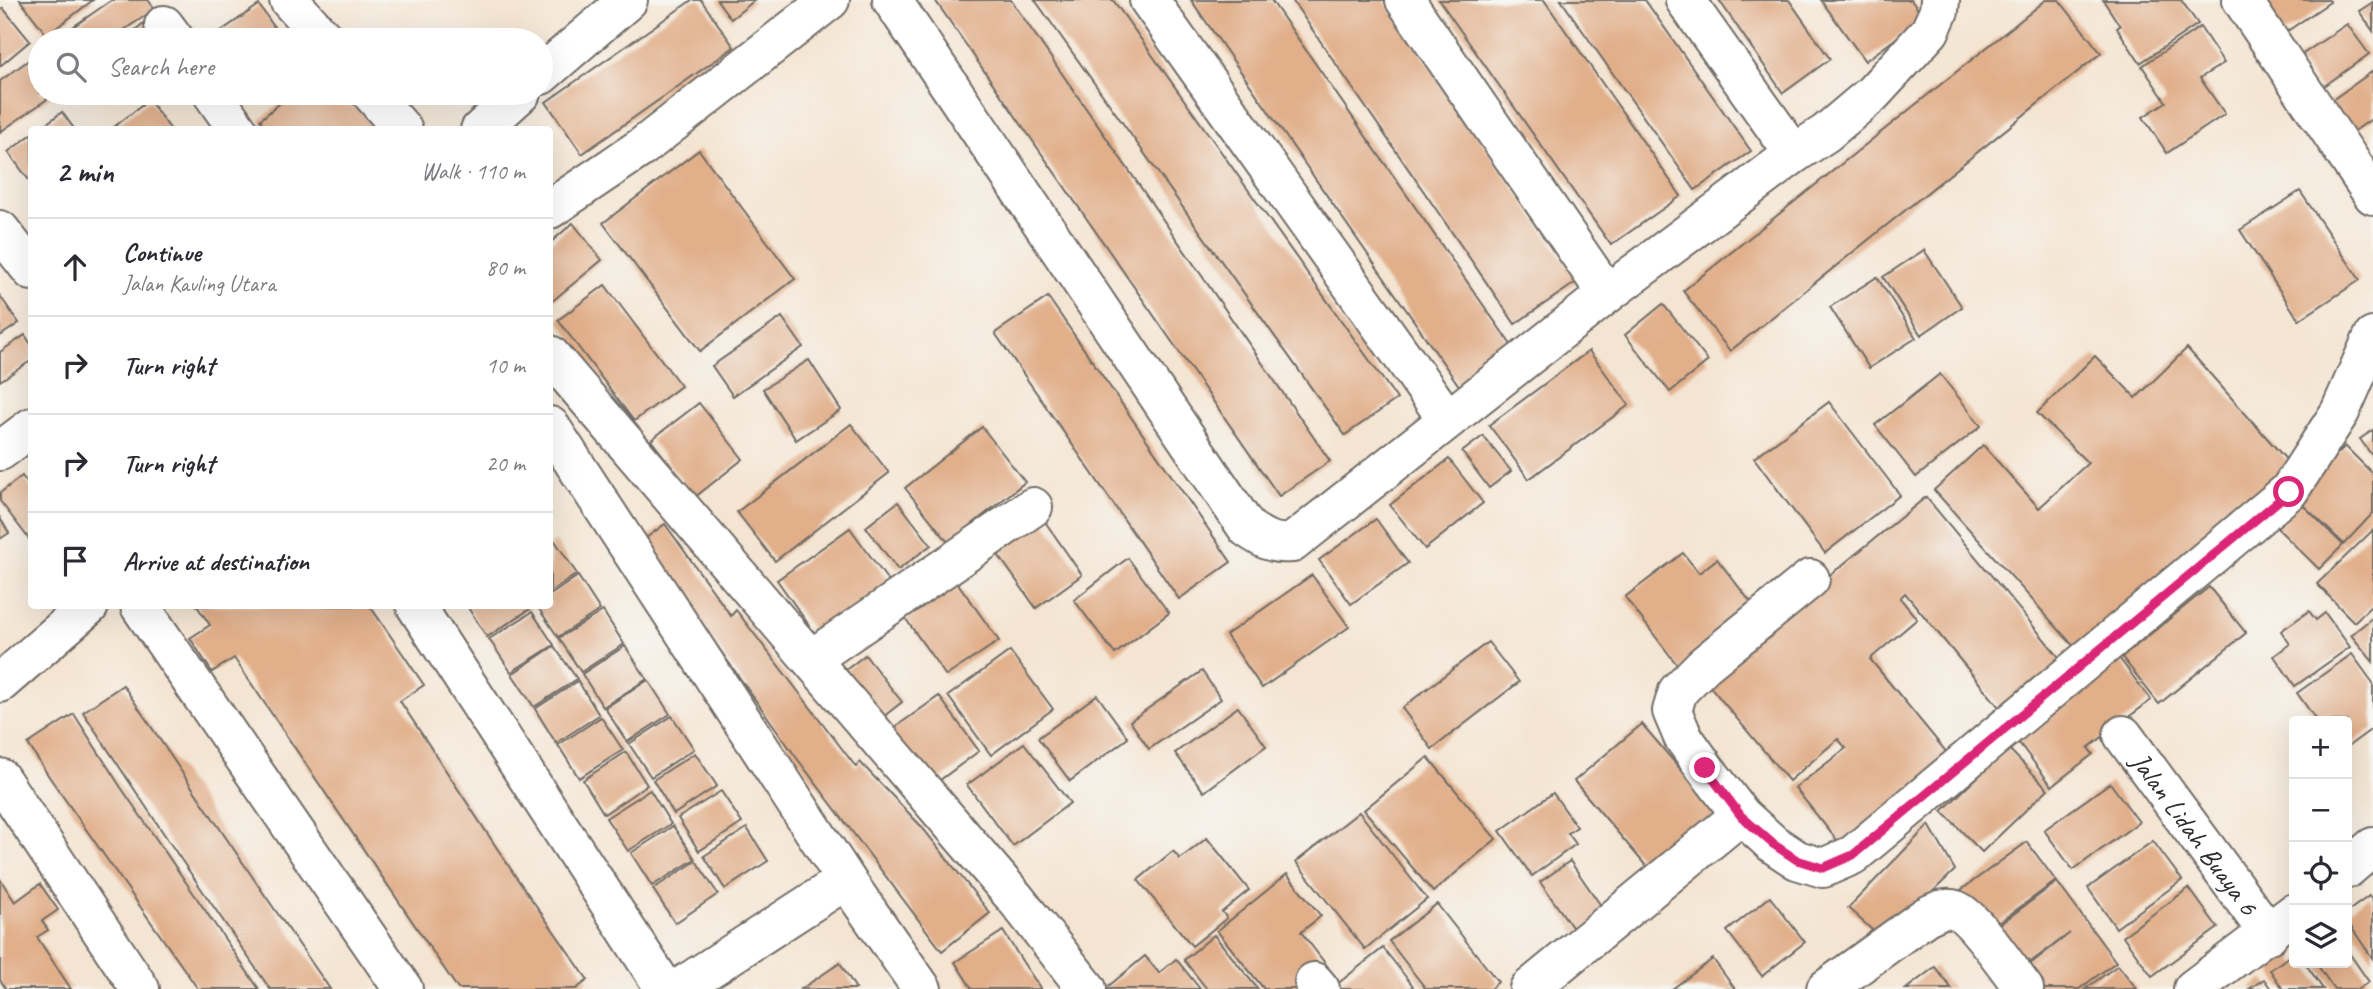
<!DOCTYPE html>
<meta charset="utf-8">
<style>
body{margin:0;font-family:Caveat,sans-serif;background:#f7f7f7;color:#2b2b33}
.controls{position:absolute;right:21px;bottom:21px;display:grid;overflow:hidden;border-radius:7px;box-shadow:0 7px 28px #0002}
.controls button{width:63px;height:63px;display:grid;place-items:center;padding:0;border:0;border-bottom:2px solid #e1e1e2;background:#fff;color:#2b2b33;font:35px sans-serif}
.stop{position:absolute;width:21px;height:21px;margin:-16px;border:5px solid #db2777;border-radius:50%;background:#fff}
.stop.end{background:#db2777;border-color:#fff;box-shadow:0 2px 7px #0008}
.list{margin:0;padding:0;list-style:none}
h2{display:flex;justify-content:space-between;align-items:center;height:91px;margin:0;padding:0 28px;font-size:30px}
h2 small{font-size:23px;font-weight:400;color:#7c7c81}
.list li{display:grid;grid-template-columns:46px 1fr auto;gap:21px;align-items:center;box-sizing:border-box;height:98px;padding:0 28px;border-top:2px solid #e1e1e2}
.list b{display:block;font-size:26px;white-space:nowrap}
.list p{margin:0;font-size:23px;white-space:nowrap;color:#7c7c81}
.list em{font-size:23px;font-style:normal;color:#7c7c81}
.icon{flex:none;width:38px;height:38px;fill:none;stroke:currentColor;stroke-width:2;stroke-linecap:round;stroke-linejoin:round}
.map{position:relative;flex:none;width:2373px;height:989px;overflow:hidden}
.search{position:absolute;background:#fff;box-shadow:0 7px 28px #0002;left:28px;top:28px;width:525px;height:77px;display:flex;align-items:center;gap:18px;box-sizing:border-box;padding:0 24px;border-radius:38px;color:#7c7c81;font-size:26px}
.panel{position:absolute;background:#fff;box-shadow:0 7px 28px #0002;left:28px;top:126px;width:525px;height:483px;border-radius:7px}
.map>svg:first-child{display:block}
</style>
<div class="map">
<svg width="2373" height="989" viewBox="0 0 2373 989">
<rect width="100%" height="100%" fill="#f6f6f2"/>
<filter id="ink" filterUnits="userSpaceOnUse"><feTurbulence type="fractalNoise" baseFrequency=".0143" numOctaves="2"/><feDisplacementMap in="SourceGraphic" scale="14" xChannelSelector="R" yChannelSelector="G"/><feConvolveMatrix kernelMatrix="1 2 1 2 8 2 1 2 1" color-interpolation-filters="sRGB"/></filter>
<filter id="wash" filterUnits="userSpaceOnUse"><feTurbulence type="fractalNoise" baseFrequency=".00686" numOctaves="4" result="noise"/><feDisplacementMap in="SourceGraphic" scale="28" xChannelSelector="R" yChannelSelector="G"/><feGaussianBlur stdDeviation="1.57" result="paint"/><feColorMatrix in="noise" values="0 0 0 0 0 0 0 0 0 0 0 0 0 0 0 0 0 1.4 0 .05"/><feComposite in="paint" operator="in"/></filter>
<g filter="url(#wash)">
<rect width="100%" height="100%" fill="#f4e5d3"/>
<g id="blocks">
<g fill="#e1af8a">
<path d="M20,0H93L47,35Z"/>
<path d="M112,0H148L155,9L109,40H59L57,38Z"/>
<path d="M692,0H701L734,47L582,154L546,102Z"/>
<path d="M717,0H755L731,19Z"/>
<path d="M935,0H1011L1330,461L1279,496Z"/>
<path d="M1035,0H1113L1397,399L1345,435Z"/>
<path d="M1191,0H1271L1516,352L1462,390Z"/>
<path d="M1292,0H1384L1578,281L1515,324Z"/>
<path d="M1439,0H1544L1681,196L1611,245Z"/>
<path d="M1561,0H1645L1751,151L1695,190Z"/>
<path d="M1719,0H1789L1830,59L1783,93Z"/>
<path d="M1821,0H1911L1924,18L1865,61Z"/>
<path d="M2046,0H2059L2101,53L1730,351L1683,291Z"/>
<path d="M2103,0H2181L2198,24L2140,63L2117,28L2120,26Z"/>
<path d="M2267,0H2329L2330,2L2280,36L2259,6Z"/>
<path d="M2373,2V31L2359,11Z"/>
<path d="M259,5L283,40H208Z"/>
<path d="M3,8L30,41L0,66V11Z"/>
<path d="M152,16L170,40H141L134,31Z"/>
<path d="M2347,24L2369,54L2320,89L2297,58Z"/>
<path d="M2200,27L2224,63L2200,78L2225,114L2167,153L2143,117L2166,102L2142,66Z"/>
<path d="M40,52V93H56L0,132V81Z"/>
<path d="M2373,71V118L2350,134L2328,103Z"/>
<path d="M292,93H346L377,130H268L260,120Z"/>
<path d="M149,100L171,130H110Z"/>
<path d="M62,112L75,130H38Z"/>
<path d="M32,134V184L8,152Z"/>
<path d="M699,150L795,279L700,351L603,223Z"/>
<path d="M2300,191L2360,280L2299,320L2240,230Z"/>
<path d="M573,223L602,260L550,303V243Z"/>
<path d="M1924,250L1962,307L1921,335L1883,277Z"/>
<path d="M1877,277L1916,338L1869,368L1830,307Z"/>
<path d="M605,285L681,386L634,421L558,320Z"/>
<path d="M0,296L19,323L0,336Z"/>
<path d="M1048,297L1231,562L1179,599L995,333Z"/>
<path d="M1663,304L1708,361L1670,392L1625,335Z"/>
<path d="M782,317L803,347L733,396L712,366Z"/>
<path d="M25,335L32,346V360L0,381V352Z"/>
<path d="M2187,348L2291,465L2077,650L1934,490L1983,445L2039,508L2088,463L2037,413L2095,356L2136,398Z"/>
<path d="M1589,351L1629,405L1529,479L1489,425Z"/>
<path d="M809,360L841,410L796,440L763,389Z"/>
<path d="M1940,374L1981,426L1916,477L1875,425Z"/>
<path d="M1829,402L1900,495L1825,553L1754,458Z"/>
<path d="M699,403L743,459L695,497L651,440Z"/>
<path d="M851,424L889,473L775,561L737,512Z"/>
<path d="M982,427L1025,482L949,543L905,488Z"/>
<path d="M2373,430V457L2360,439Z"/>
<path d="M1483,436L1511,471L1489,488L1462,452Z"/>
<path d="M2345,446L2373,474V513L2344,544L2301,503L2343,545L2319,569L2271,522Z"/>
<path d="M1449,459L1483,503L1425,549L1390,505Z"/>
<path d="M22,476L32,489V537L29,539L0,501V493Z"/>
<path d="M1926,497L2064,663L2004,713L1905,593L1900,598L1917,619L1870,659L1953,760L1844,849L1795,788L1846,748L1838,739L1789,781L1703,678Z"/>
<path d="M898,502L931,545L898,570L866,527Z"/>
<path d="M1039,513L1082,575L1036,608L992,546Z"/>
<path d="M0,518L9,533L0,539Z"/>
<path d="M1376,519L1408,563L1351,604L1319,560Z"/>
<path d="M665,524L731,616L736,610L856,767L860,762L921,826L990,913L942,951L796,757L642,541Z"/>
<path d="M850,528L889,582L816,635L777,580Z"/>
<path d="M2373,530V604L2354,622L2317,584Z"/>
<path d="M555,541L577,574L550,592V544Z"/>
<path d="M1683,553L1699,573L1717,559L1759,613L1682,671L1625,597Z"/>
<path d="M1128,558L1169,613L1115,654L1074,600Z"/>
<path d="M949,571L999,641L946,676L896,605Z"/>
<path d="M1312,575L1349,627L1262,688L1226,635Z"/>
<path d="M578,576L600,610L558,637L537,606H550V595Z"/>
<path d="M2209,587L2246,633L2159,704L2122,657Z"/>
<path d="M197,606H370L424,685L400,701L516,877L588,980L576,989H458L234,658L212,672L190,638L210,625Z"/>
<path d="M467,606H528L530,609L487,637Z"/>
<path d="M603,611L624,644L581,672L559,638Z"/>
<path d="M2309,611L2316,620L2325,613L2350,647L2295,686L2274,656L2290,644L2281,631Z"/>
<path d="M532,612L554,645L511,672L489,639Z"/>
<path d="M2373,617V662L2351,635Z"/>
<path d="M1488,642L1519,682L1432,749L1402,708Z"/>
<path d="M554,646L577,679L534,707L512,674Z"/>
<path d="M625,646L647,679L603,707L582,674Z"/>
<path d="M1010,651L1053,709L991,755L948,696Z"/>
<path d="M2116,654L2151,700L2088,748L2093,754L2052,786L2013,735Z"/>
<path d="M2352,654L2373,683V728L2347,747V721H2317L2297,693Z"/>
<path d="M865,655L902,702L874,724L837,677Z"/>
<path d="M1202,671L1221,699L1149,749L1130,721Z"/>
<path d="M648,680L670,714L627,742L605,708Z"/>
<path d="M578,681L599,715L556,743L535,709Z"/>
<path d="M123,685L264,894L330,989H270L176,852L83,712Z"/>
<path d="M1097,695L1128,738L1070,781L1038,738Z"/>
<path d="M939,696L979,751L928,789L887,733Z"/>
<path d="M1238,707L1266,746L1204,792L1175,753Z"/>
<path d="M74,714L120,786L259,989H198L50,778L28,744Z"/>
<path d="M672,716L694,749L651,777L629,744Z"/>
<path d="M601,717L623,750L579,778L558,745Z"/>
<path d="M1642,724L1720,816L1652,873L1574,781Z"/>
<path d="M1024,743L1070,803L1013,846L967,785Z"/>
<path d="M2008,748L2048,789L1982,852L1942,811Z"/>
<path d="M626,752L647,785L604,814L583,780Z"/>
<path d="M695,753L717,786L674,814L653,780Z"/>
<path d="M1428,757L1496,839L1433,892L1364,810Z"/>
<path d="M2110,783L2139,822L2073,870L2044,830Z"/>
<path d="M650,790L671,824L628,851L606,818Z"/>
<path d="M721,791L742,823L699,851L678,818Z"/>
<path d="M1553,793L1577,827L1568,833L1576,844L1532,876L1500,831Z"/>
<path d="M1359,812L1427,899L1365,949L1296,862Z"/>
<path d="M1929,825L1955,870L1883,940L1848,908Z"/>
<path d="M673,826L695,859L652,886L631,853Z"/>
<path d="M747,828L768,861L725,889L704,856Z"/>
<path d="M1207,838L1249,890L1222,912L1227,918L1192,946L1138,880L1173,851L1180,859Z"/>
<path d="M2153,841L2182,880L2116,928L2088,888Z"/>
<path d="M2027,842L2056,881L1990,929L1961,890Z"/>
<path d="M696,861L718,894L675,923L653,889Z"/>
<path d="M1570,861L1606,913L1577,934L1540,882Z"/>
<path d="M1287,874L1321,916L1301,932L1328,967L1300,989H1264L1217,931Z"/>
<path d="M0,879L15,902L40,884L58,910L42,921L48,930L37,937L71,989H6L0,980Z"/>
<path d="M2057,882L2116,962L2079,989H2035L2021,971L2070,933L2020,970L1992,930Z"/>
<path d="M2189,888L2218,928L2152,976L2123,936Z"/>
<path d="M2369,896L2373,902V959L2347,921V912Z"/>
<path d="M1770,897L1805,942L1762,976L1727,931Z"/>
<path d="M1437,904L1498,982L1490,989H1426L1389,941Z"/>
<path d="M1003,931L1026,967L1041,989H972L955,962Z"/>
<path d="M1214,935L1258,989H1207L1184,960Z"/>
<path d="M1383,948L1413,986L1409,989H1331Z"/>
<path d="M2347,950L2369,982L2358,989H2334L2316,963H2347Z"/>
<path d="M2294,953V963H2305L2323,989H2283L2270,970Z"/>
<path d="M1145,956L1159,973L1176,959L1200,989H1105Z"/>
<path d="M1713,959L1735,989H1672Z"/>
<path d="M840,963L856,989H801Z"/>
<path d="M2118,965L2137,989H2085Z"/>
<path d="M1935,967L1952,989H1906Z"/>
<path d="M2264,979L2271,989H2249Z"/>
</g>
</g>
</g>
<g filter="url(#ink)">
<use href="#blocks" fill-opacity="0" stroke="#716c66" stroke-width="2"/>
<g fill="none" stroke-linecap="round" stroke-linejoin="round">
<g stroke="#716c66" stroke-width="42">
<g id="minor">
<path d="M289,0L325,40"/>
<path d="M892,0L1247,528C1263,539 1273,545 1292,543L1607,294L1794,154L1826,133L1872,94L1930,31L1939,11L1940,0"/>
<path d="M1149,0L1447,419"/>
<path d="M1405,0L1607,294"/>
<path d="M1685,0L1794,154"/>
<path d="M2242,0L2373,195"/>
<path d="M164,25L175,40"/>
<path d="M541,75L628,0"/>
<path d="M212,93L238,130"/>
<path d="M371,93L403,130"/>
<path d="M480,130L521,93"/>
<path d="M550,209L642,147L830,0"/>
<path d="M0,230L32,271"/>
<path d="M550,355L1015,898L1087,989"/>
<path d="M550,426L846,880"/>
<path d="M0,451L32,427"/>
<path d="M1810,579L1704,665L1678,691L1672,711L1683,737L1705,768L1741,815L1773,844L1797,860L1823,868L1853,855L2289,491L2340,412L2373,337"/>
<path d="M140,606L403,989"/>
<path d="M416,606L665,989"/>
<path d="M811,659L1033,507"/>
<path d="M0,683L89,606"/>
<path id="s1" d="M2123,735L2269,934"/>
<path d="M0,778L140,989"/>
<path d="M2347,869L2373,847"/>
<path d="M1314,982L1320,989"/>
<path d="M678,989L846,880L922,989"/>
<path d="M1529,989L1741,815"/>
<path d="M1826,989L1925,917C1935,912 1944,906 1956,910C1974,917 2010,971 2024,989"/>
<path d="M2193,989L2294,913"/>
</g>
</g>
<use href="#minor" stroke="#fff" stroke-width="38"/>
</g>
</g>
<g fill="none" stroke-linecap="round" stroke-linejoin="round" filter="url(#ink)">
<path stroke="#db2777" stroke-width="9" d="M1705,768L1741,816L1773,844L1797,860L1823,868L1853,855L2289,492"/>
</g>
<g text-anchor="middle" stroke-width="7" stroke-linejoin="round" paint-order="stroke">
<g font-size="28" fill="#2b2b2b" stroke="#f6f6f2">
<text dy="10" stroke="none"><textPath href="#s1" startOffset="122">Jalan Lidah Buaya 6</textPath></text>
</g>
</g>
</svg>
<div class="controls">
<button>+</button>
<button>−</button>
<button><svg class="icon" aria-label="locate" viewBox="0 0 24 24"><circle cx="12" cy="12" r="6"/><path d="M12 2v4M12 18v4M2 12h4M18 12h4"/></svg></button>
<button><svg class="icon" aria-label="layers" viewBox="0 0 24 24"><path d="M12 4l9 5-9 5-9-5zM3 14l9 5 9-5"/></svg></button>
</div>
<div class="stop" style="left:2289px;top:492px"></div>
<div class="stop end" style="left:1705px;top:768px"></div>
<div class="search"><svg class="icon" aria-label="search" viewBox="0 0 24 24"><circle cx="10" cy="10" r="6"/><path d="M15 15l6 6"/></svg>Search here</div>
<section class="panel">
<h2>2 min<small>Walk · 110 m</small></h2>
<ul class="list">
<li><svg class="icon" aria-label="ahead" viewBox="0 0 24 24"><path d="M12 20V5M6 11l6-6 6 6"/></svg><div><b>Continue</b><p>Jalan Kavling Utara</p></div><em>80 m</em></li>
<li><svg class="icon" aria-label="right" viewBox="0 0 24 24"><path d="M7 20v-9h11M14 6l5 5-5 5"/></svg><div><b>Turn right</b></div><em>10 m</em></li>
<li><svg class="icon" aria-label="right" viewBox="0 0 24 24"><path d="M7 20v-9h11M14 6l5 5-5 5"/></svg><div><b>Turn right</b></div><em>20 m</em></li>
<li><svg class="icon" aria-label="arrive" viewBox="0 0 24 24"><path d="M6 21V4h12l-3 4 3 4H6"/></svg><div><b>Arrive at destination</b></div></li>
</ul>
</section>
</div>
